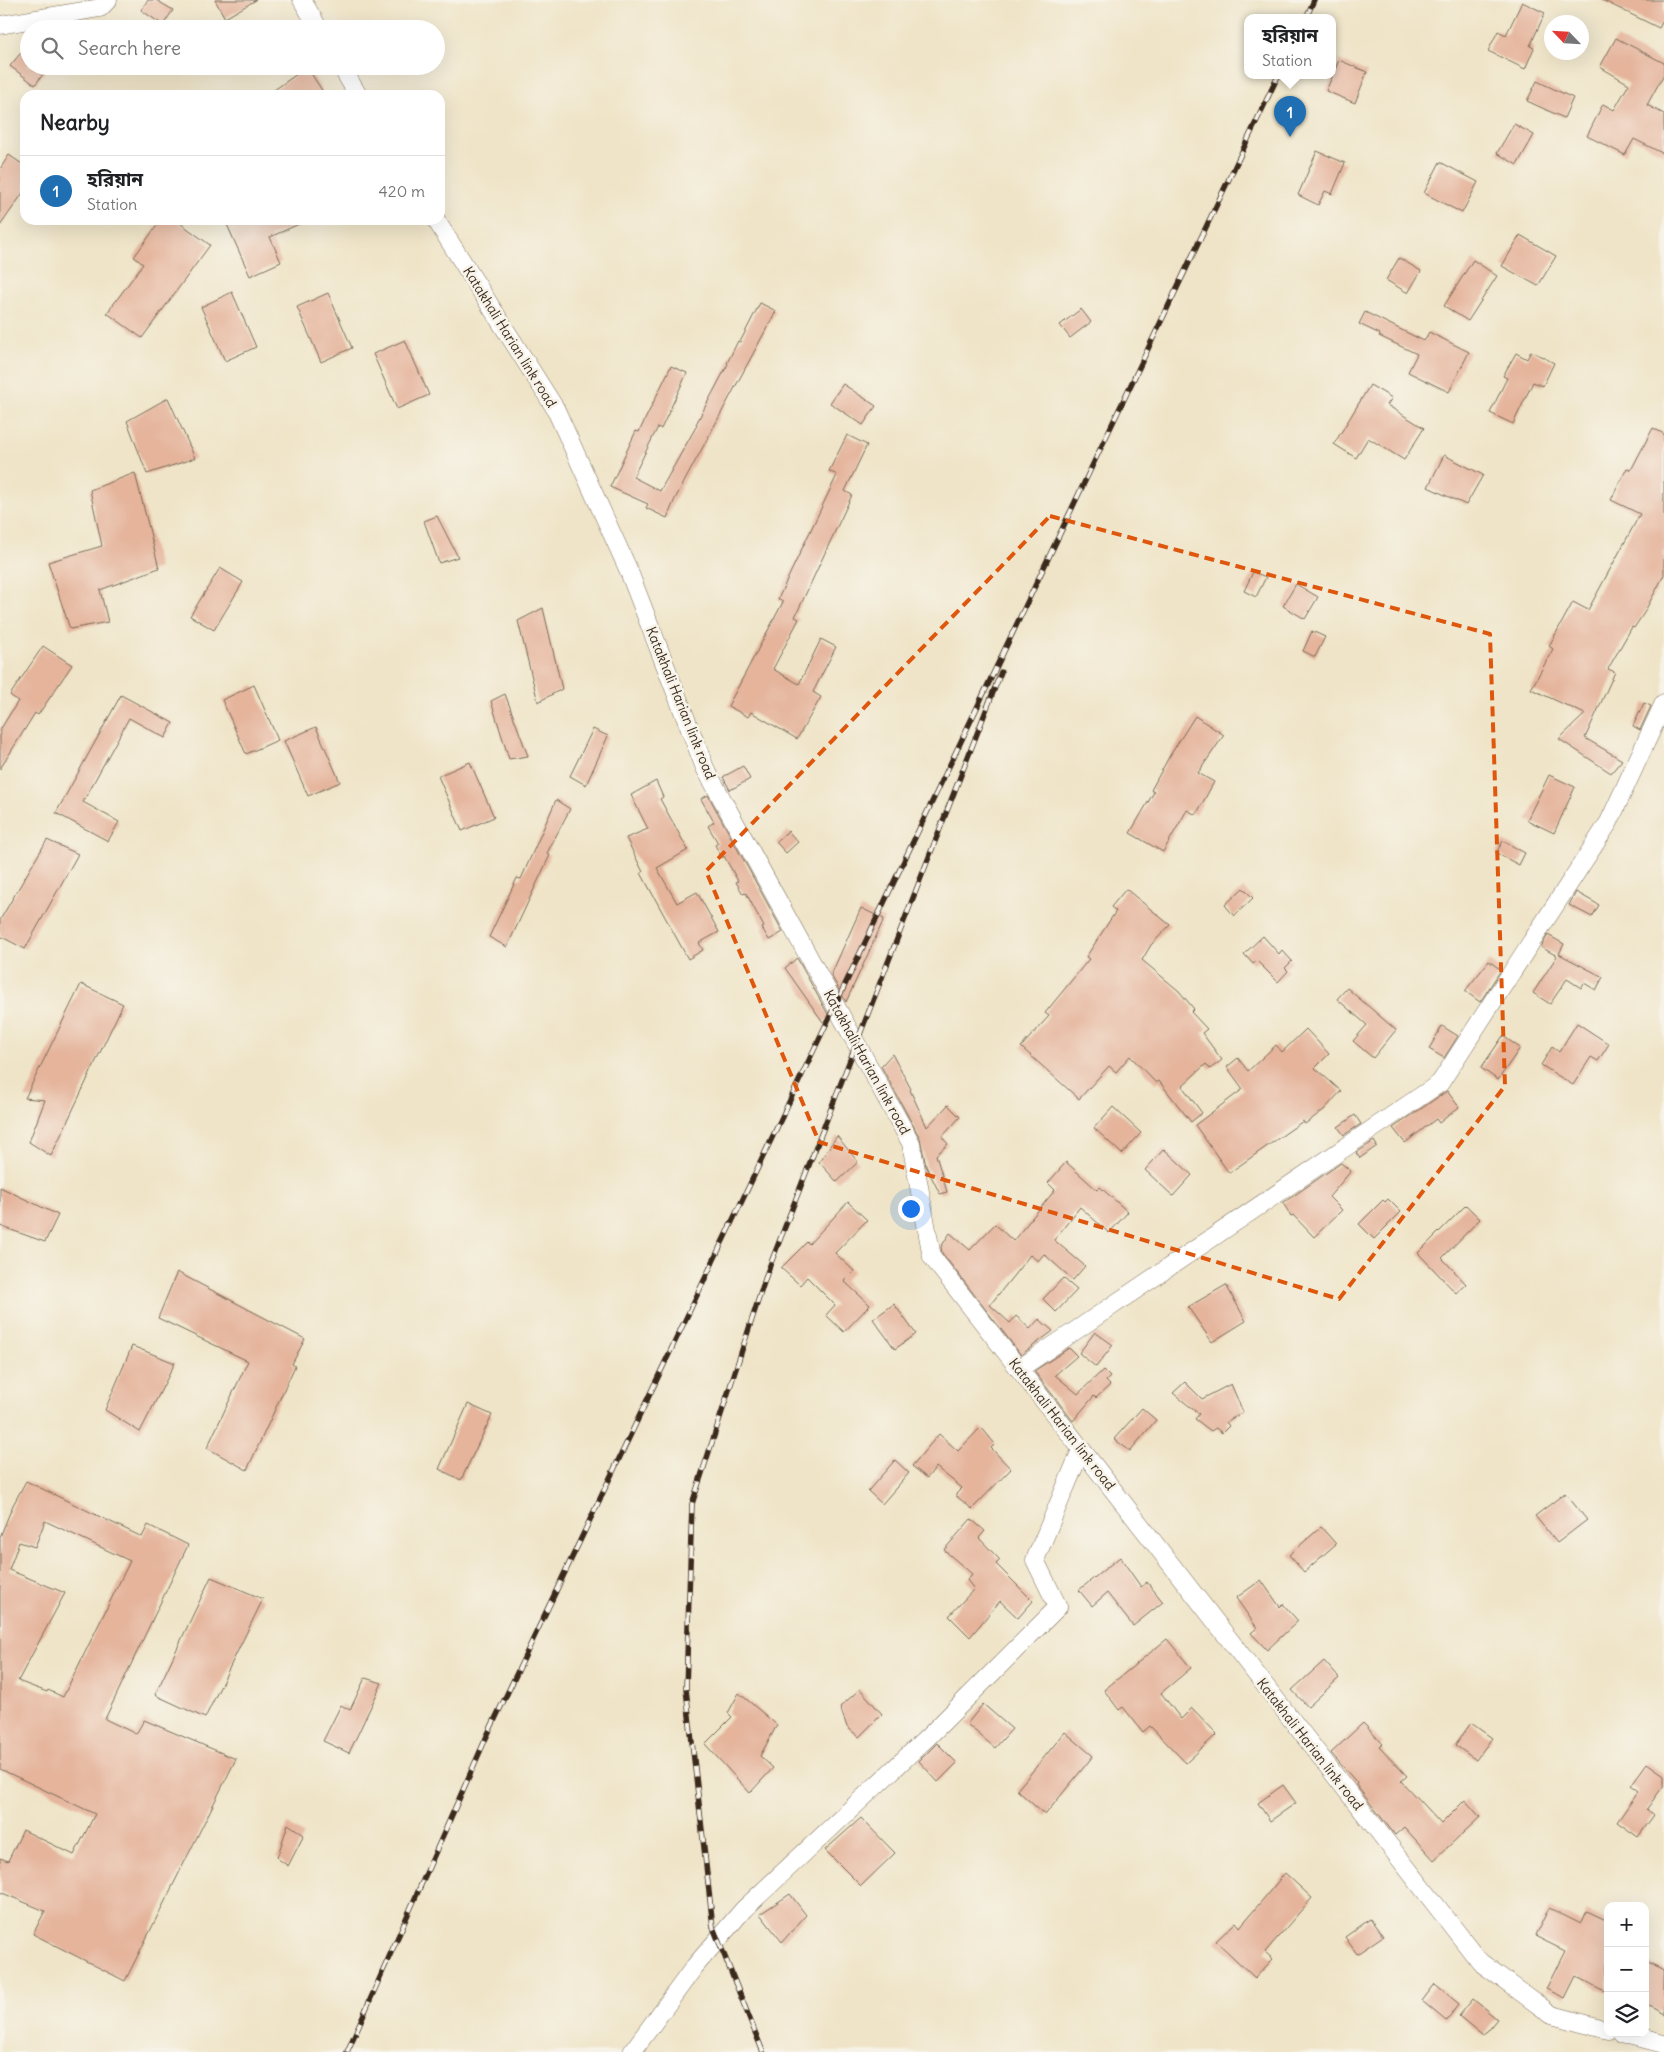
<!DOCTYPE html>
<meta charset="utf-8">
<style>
body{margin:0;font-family:Delius,"Noto Sans Bengali",sans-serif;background:#f6f6f6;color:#202124}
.controls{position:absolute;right:15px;bottom:15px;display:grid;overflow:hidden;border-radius:10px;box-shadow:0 5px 20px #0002}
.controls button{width:45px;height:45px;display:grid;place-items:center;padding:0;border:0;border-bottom:1px solid #e0e0e0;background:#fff;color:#202124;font:25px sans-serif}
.compass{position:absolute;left:1544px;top:15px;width:45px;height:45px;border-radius:50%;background:#fff;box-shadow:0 5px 20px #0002;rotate:295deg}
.you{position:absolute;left:910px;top:1208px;width:18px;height:18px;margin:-12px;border:4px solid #fff;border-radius:50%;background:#1a73e8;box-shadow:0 0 0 8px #1a73e833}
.badge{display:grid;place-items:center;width:32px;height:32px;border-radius:50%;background:#1f6fb2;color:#fff;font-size:16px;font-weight:700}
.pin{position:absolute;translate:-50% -41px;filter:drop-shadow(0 1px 2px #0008)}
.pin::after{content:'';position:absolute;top:26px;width:18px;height:15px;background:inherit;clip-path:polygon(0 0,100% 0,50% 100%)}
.popup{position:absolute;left:1244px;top:14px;width:92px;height:65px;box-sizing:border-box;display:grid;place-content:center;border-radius:10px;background:#fff;filter:drop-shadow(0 1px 4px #0005);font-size:16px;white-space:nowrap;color:#757577}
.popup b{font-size:19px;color:#202124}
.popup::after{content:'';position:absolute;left:50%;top:100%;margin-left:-10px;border:10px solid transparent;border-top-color:#fff}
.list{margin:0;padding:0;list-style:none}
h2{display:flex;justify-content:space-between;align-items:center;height:65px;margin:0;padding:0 20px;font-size:21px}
h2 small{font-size:16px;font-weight:400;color:#757577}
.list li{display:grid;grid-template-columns:32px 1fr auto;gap:15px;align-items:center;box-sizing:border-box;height:70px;padding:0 20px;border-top:1px solid #e0e0e0}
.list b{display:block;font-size:19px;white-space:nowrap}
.list p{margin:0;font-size:16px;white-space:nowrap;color:#757577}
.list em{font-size:16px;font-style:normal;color:#757577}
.icon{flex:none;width:28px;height:28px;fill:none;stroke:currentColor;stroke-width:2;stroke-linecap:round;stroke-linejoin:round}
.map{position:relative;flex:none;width:1664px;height:2052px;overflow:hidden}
.search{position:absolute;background:#fff;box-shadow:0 5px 20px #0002;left:20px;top:20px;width:425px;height:55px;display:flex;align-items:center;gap:12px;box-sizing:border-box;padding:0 18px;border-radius:28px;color:#757577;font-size:19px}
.panel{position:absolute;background:#fff;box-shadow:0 5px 20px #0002;left:20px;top:90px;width:425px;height:135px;border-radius:15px}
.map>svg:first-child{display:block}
</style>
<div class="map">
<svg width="1664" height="2052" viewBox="0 0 1664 2052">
<rect width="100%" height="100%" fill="#f7f3e8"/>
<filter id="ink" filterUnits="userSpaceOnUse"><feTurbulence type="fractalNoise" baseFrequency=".02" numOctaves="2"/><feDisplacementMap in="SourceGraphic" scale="10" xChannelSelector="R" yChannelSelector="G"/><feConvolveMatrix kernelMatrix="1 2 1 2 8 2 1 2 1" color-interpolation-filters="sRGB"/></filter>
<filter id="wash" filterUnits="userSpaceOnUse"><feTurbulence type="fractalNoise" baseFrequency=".0096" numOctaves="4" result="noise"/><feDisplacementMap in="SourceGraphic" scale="20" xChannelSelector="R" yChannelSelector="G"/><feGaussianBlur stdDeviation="1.12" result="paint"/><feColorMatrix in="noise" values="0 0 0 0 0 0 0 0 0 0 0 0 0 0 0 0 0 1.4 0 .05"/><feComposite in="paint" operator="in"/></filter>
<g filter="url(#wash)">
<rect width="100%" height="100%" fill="#efe4c7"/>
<g id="blocks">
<g fill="#e5b49b" fill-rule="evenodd">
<path d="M148,0H156L173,10L163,25L141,10Z"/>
<path d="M215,0H256L225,18Z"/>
<path d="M1602,0H1664V19L1659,28Z"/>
<path d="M1522,2L1545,13L1530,46L1534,48L1525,69L1488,51L1498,31L1506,35Z"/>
<path d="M1616,38L1664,63V74L1647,105L1664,114V154L1634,139L1625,155L1587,136L1603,104L1614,110L1629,84L1600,67Z"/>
<path d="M29,43V66H49L35,85L10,66Z"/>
<path d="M1339,60L1367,72L1355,103L1326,91Z"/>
<path d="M307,67L325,95H267Z"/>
<path d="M1537,81L1573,98L1564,118L1527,101Z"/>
<path d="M1514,124L1534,135L1517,165L1497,153Z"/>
<path d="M1317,151L1345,163L1332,194L1325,191L1318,205L1298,195Z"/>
<path d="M9,155L25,166V190L0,226V169Z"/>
<path d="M1440,162L1478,182L1462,213L1424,193Z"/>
<path d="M161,220H176L210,245L142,338L107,313L143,264L134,257Z"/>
<path d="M225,220H308L270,237L281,262L250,276Z"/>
<path d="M1520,235L1556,256L1538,286L1502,266Z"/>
<path d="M1399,258L1421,271L1408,293L1386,280Z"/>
<path d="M1473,260L1497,276L1468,321L1444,306Z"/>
<path d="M232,292L256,347L225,361L201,307Z"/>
<path d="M328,293L352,348L321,362L297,307Z"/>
<path d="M760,303L776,311L675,499L667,518L646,508L648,504L610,487L636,431L639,432L671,366L687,373L661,429L658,427L633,477L660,491L697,425L696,424L728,364L727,363L738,341L740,342Z"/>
<path d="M1081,309L1091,322L1070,338L1060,325Z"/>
<path d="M1365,312L1424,341L1429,332L1469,352L1449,392L1408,372L1417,354L1379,336L1380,334L1359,324Z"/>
<path d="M405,340L429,395L397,409L373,354Z"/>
<path d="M1531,351L1554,363L1543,386L1533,382L1513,424L1490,413L1507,378L1503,376L1516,353L1527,359Z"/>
<path d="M843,384L876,406L863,425L830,403Z"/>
<path d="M1370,385L1392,398L1387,405L1424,428L1404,460L1368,438L1356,458L1334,444Z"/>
<path d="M168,398L195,458L147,474L127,421Z"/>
<path d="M1653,428L1664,434V575L1644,613L1634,628L1632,627L1608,669L1615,672L1585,738L1622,760L1611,773L1559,739L1585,714L1531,689L1553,649L1549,646L1573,602L1588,610L1640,514L1611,500L1627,468L1631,470Z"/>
<path d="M847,435L867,445L845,491L852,495L795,617L799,619L773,669L799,684L821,639L836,647L813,692L821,697L797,739L751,712L748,717L728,706L783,602L778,599L837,475L829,471Z"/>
<path d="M1444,455L1483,475L1466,505L1428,487Z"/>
<path d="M135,473L159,568L100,590L108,622L70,629L48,562L102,546L90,490Z"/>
<path d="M437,516L458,557L439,563L424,521Z"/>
<path d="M220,568L243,582L214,630L190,616Z"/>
<path d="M1253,572L1266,577L1256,597L1244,591Z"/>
<path d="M1296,584L1318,597L1305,619L1283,606Z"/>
<path d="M543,608L562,689L538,702L518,621Z"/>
<path d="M1312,631L1325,637L1315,657L1303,651Z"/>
<path d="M43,646L72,665L38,715L35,713L0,769V730L18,701L10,695Z"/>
<path d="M254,685L278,740L246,754L222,700Z"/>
<path d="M505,694L511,710L528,756L509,759L491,701Z"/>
<path d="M121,695L173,723L165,738L129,718L83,802L119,822L108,841L56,813Z"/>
<path d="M1644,703L1651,706L1640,730L1633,726Z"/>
<path d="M1195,716L1224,735L1198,773L1214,782L1196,815L1187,810L1163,852L1130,833L1154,792L1151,790L1169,757Z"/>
<path d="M316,727L340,782L308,796L284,741Z"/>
<path d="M593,729L608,736L586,785L570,776Z"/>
<path d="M470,762L494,817L462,831L438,776Z"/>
<path d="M743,766L750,779L730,790L723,777Z"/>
<path d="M1549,775L1575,787L1554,833L1527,820Z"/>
<path d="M656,781L663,797L660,799L688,850L657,868L677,903L697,892L719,932L699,943L703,950L688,959L641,873L643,872L626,838L648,829L631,795Z"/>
<path d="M708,795L783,932L769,940L762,928L764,927L746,893L743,894L736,882L738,881L724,856L722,858L715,845L718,843L708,826L714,822L701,799Z"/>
<path d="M556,800L570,809L547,853L550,855L507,947L489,937L517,878L521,879Z"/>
<path d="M788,831L798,842L786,853L776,842Z"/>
<path d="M47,840L78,854L25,949L0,936V920Z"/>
<path d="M1503,841L1525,853L1519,865L1496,853Z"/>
<path d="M1243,888L1253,898L1234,916L1225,905Z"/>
<path d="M1126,889L1170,925L1151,945L1142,960L1179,991L1194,1009L1191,1012L1207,1029L1202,1033L1222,1060L1210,1069L1206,1064L1182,1086L1202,1113L1191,1122L1159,1081L1156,1083L1130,1056L1116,1072L1109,1066L1079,1099L1021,1047L1049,1016L1045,1013L1089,959L1086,957L1116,911L1111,907Z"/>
<path d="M1576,892L1599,905L1592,917L1569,905Z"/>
<path d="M861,908L884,919L846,1002L831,975Z"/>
<path d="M1548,935L1564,944L1559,954L1603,977L1596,990L1584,983L1581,988L1567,979L1550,1004L1533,993L1557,956L1541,947Z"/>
<path d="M1263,936L1279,954L1282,950L1292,961L1285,968L1288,971L1278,982L1257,961L1253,964L1244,954Z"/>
<path d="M797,958L830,1018L823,1022L785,968Z"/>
<path d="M1489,961L1501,970L1480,1002L1465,991Z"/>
<path d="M81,984L123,1004L51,1156L29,1142L45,1100L25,1098Z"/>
<path d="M1347,988L1396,1030L1373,1058L1353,1041L1367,1025L1337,999Z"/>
<path d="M1577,1023L1609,1044L1598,1061L1591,1057L1573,1085L1541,1065L1552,1047L1559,1052Z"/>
<path d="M1442,1026L1458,1036L1444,1058L1429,1049Z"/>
<path d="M1306,1029L1329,1054L1315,1068L1341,1091L1325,1109L1305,1124L1303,1121L1229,1173L1195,1125L1243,1089L1227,1067L1238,1058L1248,1071L1276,1045L1282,1052Z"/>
<path d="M1503,1036L1520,1048L1498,1080L1481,1068Z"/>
<path d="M892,1054L911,1089L910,1090L927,1127L948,1105L960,1117L942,1137L948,1144L936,1155L947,1192L940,1194L926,1166L920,1138L881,1066Z"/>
<path d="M1447,1091L1459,1107L1439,1123L1436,1119L1405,1143L1393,1128Z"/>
<path d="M1113,1107L1141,1133L1122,1154L1094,1128Z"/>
<path d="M1355,1115L1361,1124L1344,1135L1338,1127Z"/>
<path d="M837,1136L858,1162L837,1182L819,1162Z"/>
<path d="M1374,1141L1377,1146L1360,1158L1356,1153Z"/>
<path d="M1164,1149L1192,1175L1173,1196L1145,1170Z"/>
<path d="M1066,1162L1097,1190L1100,1187L1128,1212L1109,1233L1080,1207L1054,1240L1085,1266L1073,1280L1044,1254L1038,1261L1030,1255L990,1305L1010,1323L1016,1316L1030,1329L1039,1319L1053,1331L1021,1355L942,1253L941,1247L950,1233L970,1250L995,1224L1013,1241L1055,1190L1048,1183Z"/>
<path d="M1341,1163L1351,1171L1329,1197L1342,1210L1314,1237L1293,1215L1291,1216L1283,1203Z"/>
<path d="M0,1187L58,1215L45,1242L0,1226Z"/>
<path d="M1388,1199L1401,1212L1374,1239L1359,1224L1383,1200L1385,1202Z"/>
<path d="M848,1202L867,1220L835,1253L854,1271L844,1281L870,1305L844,1332L826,1315L835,1305L807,1277L800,1285L781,1268L807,1242L809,1244Z"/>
<path d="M1466,1205L1480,1219L1442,1258L1466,1284L1456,1293L1418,1253Z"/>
<path d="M177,1272L305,1339L292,1364L295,1366L247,1470L207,1448L248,1361L158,1318Z"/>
<path d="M1063,1278L1077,1290L1056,1312L1043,1299Z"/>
<path d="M1226,1285L1246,1321L1212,1342L1188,1307Z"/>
<path d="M894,1304L916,1334L895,1349L873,1319Z"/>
<path d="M1095,1332L1113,1345L1096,1367L1079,1353Z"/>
<path d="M132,1346L175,1363L140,1432L105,1410Z"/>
<path d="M1069,1348L1077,1356L1055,1375L1078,1394L1103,1370L1110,1377L1106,1381L1110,1385L1096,1398L1094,1396L1073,1421L1034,1371Z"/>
<path d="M1185,1382L1202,1399L1231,1384L1243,1412L1226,1422L1229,1426L1222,1433L1216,1428L1211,1431L1195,1419L1199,1414L1173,1393Z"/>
<path d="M468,1404L492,1415L461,1480L439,1469Z"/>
<path d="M1142,1408L1156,1420L1130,1451L1114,1439Z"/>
<path d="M981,1427L995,1444L991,1448L1011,1469L972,1509L955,1495L962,1488L936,1467L927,1478L912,1466L939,1434L958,1451Z"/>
<path d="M895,1460L909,1473L882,1504L868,1491Z"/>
<path d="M26,1481L142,1537L148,1525L188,1545L105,1719L136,1734L144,1720L236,1759L125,1981L33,1934L45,1911L0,1892V1858L8,1861L23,1830L74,1855L95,1814L0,1769V1537L13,1505ZM45,1521L130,1561L63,1697L48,1690L47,1692L18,1681L65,1593L9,1570L19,1542L35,1547Z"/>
<path d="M1565,1493L1587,1520L1557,1543L1535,1516Z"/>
<path d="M971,1519L985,1531L979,1538L1000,1560L996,1564L1033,1601L1018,1618L1000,1601L970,1637L949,1616L974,1589L967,1580L972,1574L944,1550Z"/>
<path d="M1321,1527L1336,1544L1304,1572L1289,1555Z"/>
<path d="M1120,1557L1141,1587L1147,1582L1163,1602L1133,1626L1107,1593L1092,1606L1079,1590Z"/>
<path d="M211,1577L263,1599L205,1718L155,1695Z"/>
<path d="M1261,1580L1280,1607L1283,1604L1298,1621L1267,1650L1251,1633L1257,1628L1236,1598Z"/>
<path d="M1167,1639L1191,1668L1161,1693L1181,1719L1192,1708L1217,1734L1186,1763L1150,1726L1143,1732L1123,1707L1119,1710L1104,1690Z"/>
<path d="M1324,1661L1339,1678L1308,1707L1292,1690Z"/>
<path d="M365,1678L382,1683L349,1753L323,1741L341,1705L350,1710Z"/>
<path d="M860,1689L882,1714L859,1737L847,1727L840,1707Z"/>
<path d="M739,1693L777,1725L760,1756L773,1768L750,1793L705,1744L732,1717L728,1713Z"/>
<path d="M983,1704L1012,1729L995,1748L967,1724Z"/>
<path d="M1363,1723L1383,1744L1379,1747L1407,1776L1401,1781L1441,1824L1465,1800L1480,1817L1434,1860L1404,1827L1395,1835L1356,1785L1357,1783L1331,1753Z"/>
<path d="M1471,1723L1492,1738L1476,1760L1455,1745Z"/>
<path d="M1065,1732L1093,1756L1045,1815L1017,1790Z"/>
<path d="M937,1743L957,1763L938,1782L919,1761Z"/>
<path d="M1647,1763L1664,1775V1785L1646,1810L1654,1815L1638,1837L1617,1822L1639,1791L1631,1785Z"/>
<path d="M1283,1785L1296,1803L1270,1821L1258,1803Z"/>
<path d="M861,1818L895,1853L861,1886L825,1850Z"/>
<path d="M288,1824L304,1835L288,1866L277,1858Z"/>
<path d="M1285,1873L1312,1898L1265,1952L1273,1959L1255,1978L1216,1941L1236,1922L1240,1927Z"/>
<path d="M790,1894L806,1915L782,1942L760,1914Z"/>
<path d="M1549,1908L1581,1924L1587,1911L1608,1921V1993L1576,1976L1565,1998L1546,1989L1565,1951L1535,1936Z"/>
<path d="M1370,1919L1383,1936L1357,1954L1345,1937Z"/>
<path d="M1645,1961L1664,1970V2014L1645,2004Z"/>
<path d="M1435,1984L1459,2004L1446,2021L1422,2001Z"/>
<path d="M1473,1999L1497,2019L1483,2036L1459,2016Z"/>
</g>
</g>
</g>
<g filter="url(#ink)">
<use href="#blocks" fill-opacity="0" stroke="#7a6b59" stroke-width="1"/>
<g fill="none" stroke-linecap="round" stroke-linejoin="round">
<g stroke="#7a6b59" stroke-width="19">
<g id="minor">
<path d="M302,0L319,29"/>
<path d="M0,25L100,8L108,0"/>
<path d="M341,66L358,95"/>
<path d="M436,220L555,408L628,569L705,768L911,1143L932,1257L1480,1962L1552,2015L1608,2030"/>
<path d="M1019,1369L1440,1083L1609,822L1664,703"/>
<path d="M1622,2033L1664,2044"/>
<path d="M632,2052L695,1966L743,1910L928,1737L1058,1607L1035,1560L1081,1450"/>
</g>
</g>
<use href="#minor" stroke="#fff" stroke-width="18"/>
<g stroke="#3b2a1e" stroke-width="5.5">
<g id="rail">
<path d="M1306,18L1314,0"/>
<path d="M347,2052L486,1738L1278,76"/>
<path d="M763,2052L713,1927L686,1689L692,1504L767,1273L1001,672"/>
</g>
</g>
<use href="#rail" stroke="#f7f3e8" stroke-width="4" stroke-dasharray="11" stroke-linecap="butt"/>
</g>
</g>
<path fill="none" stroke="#df570d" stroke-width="4" stroke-dasharray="10 6" stroke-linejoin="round" d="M1050,516L1490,634L1505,1086L1339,1299L819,1142L706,871Z"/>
<g text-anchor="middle" stroke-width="5" stroke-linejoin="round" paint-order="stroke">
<g font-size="14" fill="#3b2a1e" stroke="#f7f3e8">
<text transform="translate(510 337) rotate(58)" y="5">Katakhali Harian link road</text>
<text transform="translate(681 703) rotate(68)" y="5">Katakhali Harian link road</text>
<text transform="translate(867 1062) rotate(61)" y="5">Katakhali Harian link road</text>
<text transform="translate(1062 1424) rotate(52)" y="5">Katakhali Harian link road</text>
<text transform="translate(1310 1744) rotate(52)" y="5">Katakhali Harian link road</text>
</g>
</g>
</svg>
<div class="controls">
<button>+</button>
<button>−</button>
<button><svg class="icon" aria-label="layers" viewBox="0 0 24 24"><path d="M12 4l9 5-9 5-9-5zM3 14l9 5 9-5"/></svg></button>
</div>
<svg class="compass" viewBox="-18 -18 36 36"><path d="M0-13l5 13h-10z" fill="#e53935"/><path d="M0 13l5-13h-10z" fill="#757577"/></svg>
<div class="you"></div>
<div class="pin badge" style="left:1290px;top:137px">1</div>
<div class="popup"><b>হরিয়ান</b>Station</div>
<div class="search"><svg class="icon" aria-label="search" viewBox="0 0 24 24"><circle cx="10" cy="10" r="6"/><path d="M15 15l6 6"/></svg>Search here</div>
<section class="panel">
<h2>Nearby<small></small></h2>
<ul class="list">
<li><span class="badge">1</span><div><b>হরিয়ান</b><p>Station</p></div><em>420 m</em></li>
</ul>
</section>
</div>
